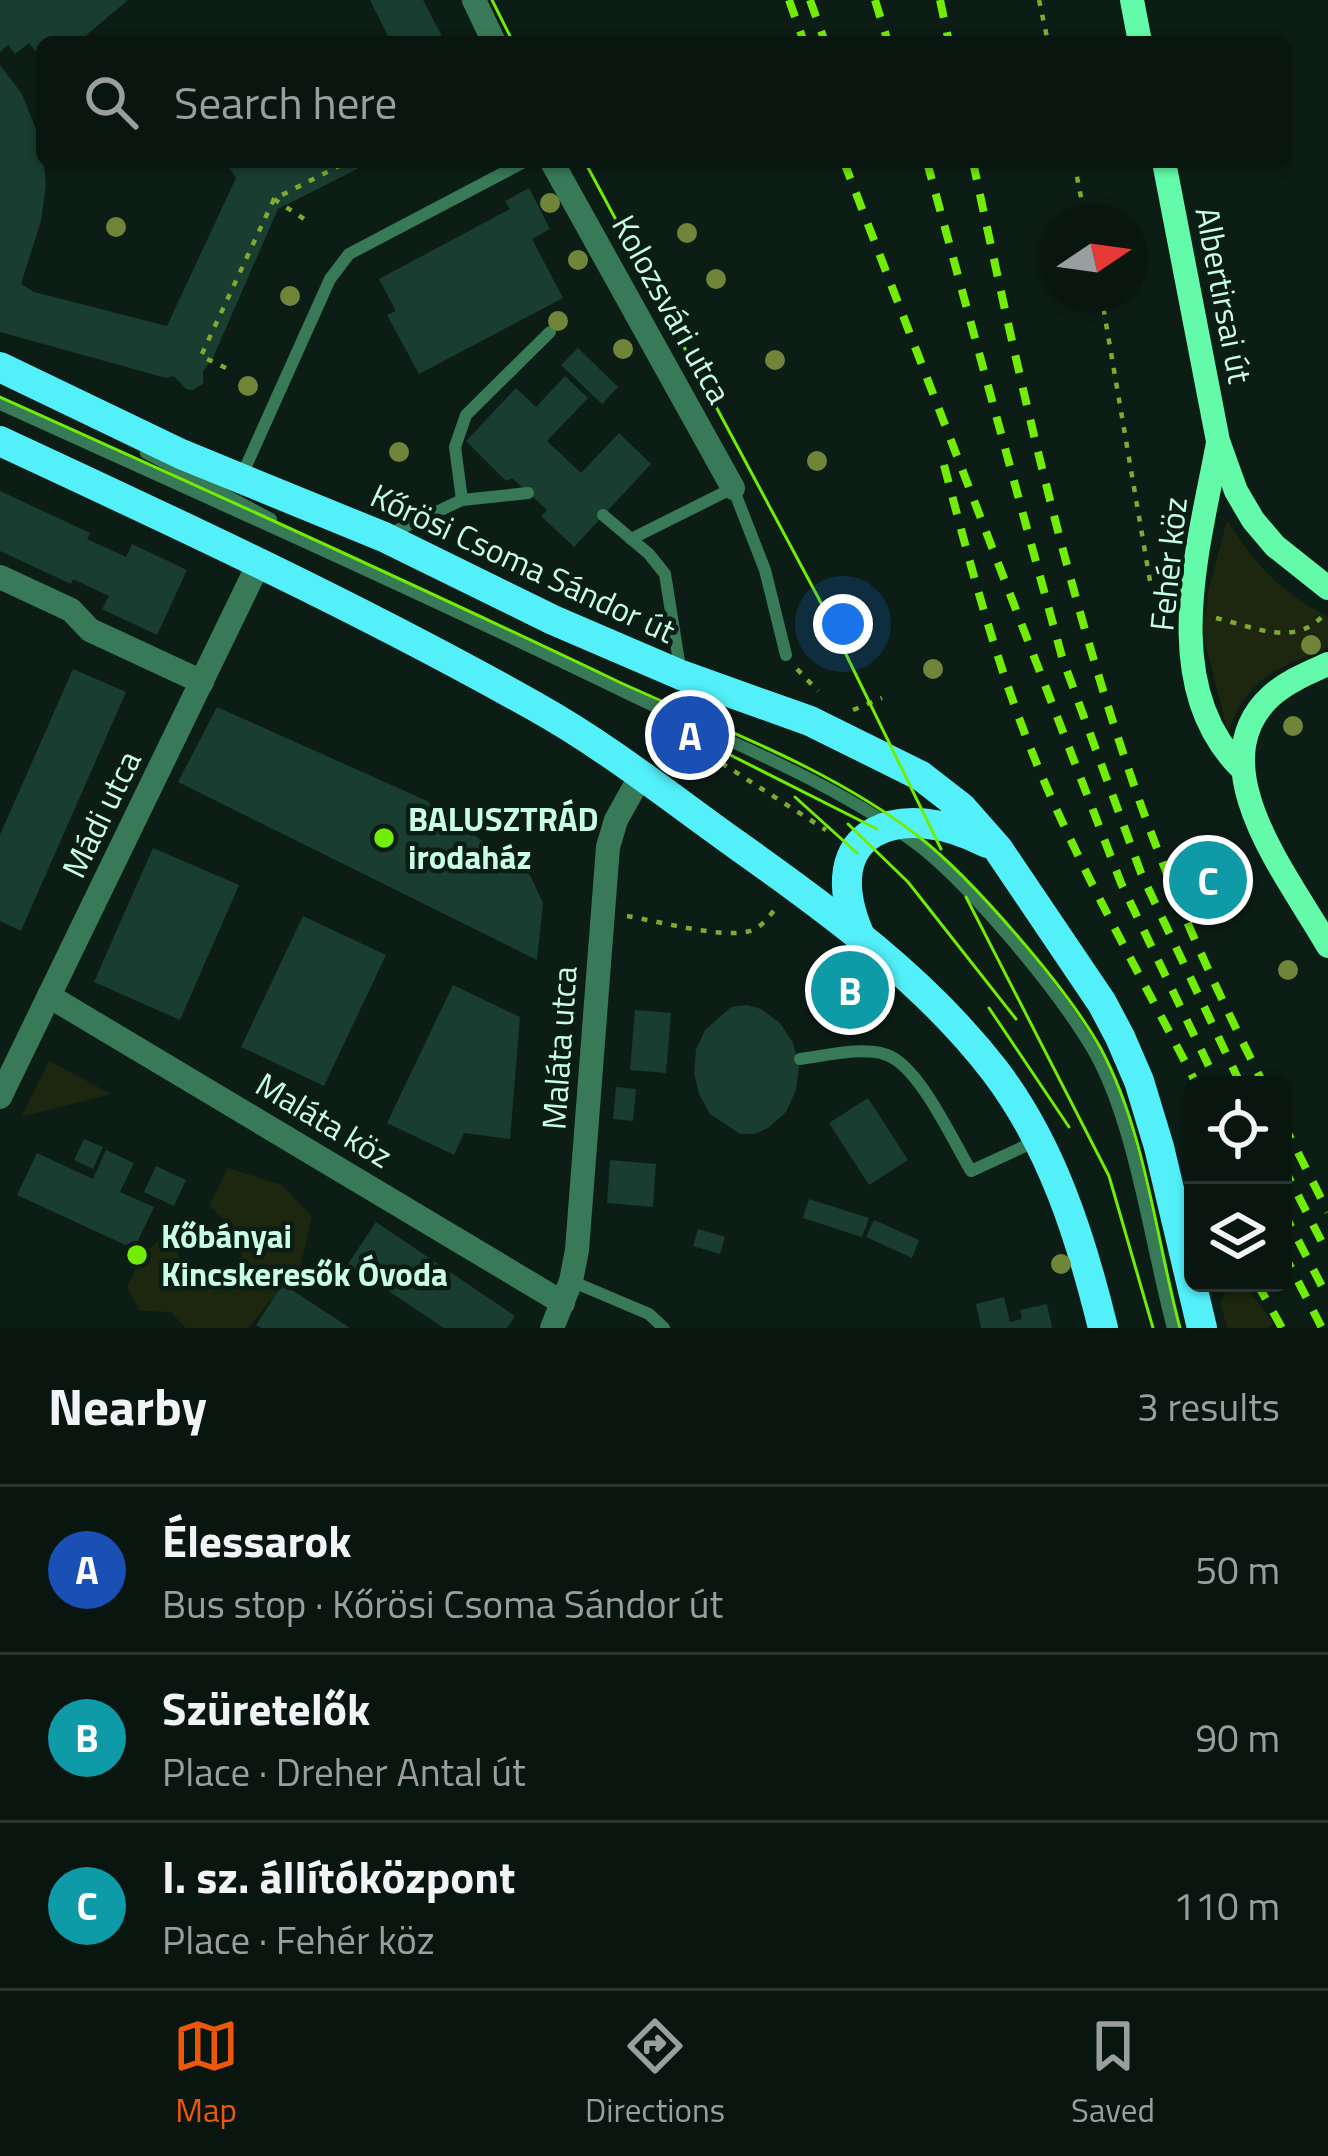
<!DOCTYPE html>
<meta charset="utf-8">
<style>
body{margin:0;font-family:"Titillium Web",sans-serif;background:#121f19;color:#f1f3f6}
.controls{position:absolute;right:36px;bottom:36px;display:grid;overflow:hidden;border-radius:18px;box-shadow:0 3px 9px #0004}
.controls button{width:108px;height:108px;display:grid;place-items:center;padding:0;border:0;border-bottom:3px solid #293530;background:#091610;color:#f1f3f6;font:60px sans-serif}
.compass{position:absolute;left:1040px;top:204px;width:108px;height:108px;border-radius:50%;background:#091610;box-shadow:0 3px 9px #0004;rotate:77deg}
.you{position:absolute;left:843px;top:624px;width:42px;height:42px;margin:-30px;border:9px solid #fff;border-radius:50%;background:#1a73e8;box-shadow:0 0 0 18px #1a73e833}
.badge{display:grid;place-items:center;width:78px;height:78px;border-radius:50%;background:#ea580c;color:#fff;font-size:39px;font-weight:700}
.pin{position:absolute;translate:-50% -50%;border:6px solid #fff;box-shadow:0 3px 12px #0006}
.list{margin:0;padding:0;list-style:none}
h2{display:flex;justify-content:space-between;align-items:center;height:156px;margin:0;padding:0 48px;font-size:51px}
h2 small{font-size:39px;font-weight:400;color:#999f9f}
.list li{display:grid;grid-template-columns:78px 1fr auto;gap:36px;align-items:center;box-sizing:border-box;height:168px;padding:0 48px;border-top:3px solid #293530}
.list b{display:block;font-size:45px;white-space:nowrap}
.list p{margin:0;font-size:39px;white-space:nowrap;color:#999f9f}
.list em{font-size:39px;font-style:normal;color:#999f9f}
.icon{flex:none;width:66px;height:66px;fill:none;stroke:currentColor;stroke-width:2;stroke-linecap:round;stroke-linejoin:round}
.map{position:relative;flex:none;width:1328px;height:1328px;overflow:hidden}
.search{position:absolute;background:#091610;box-shadow:0 3px 9px #0004;left:36px;right:36px;top:36px;height:132px;display:flex;align-items:center;gap:30px;box-sizing:border-box;padding:0 42px;border-radius:18px;color:#999f9f;font-size:45px}
.sheet{height:660px;background:#091610}
nav{display:flex;justify-content:space-around;align-items:center;box-sizing:border-box;height:168px;border-top:3px solid #293530;background:#091610;font-size:33px;color:#999f9f}
nav a{display:grid;justify-items:center;gap:6px}
nav .on{color:#ea580c}
.map>svg:first-child{display:block}
</style>
<div class="map">
<svg width="1328" height="1328" viewBox="0 0 1328 1328">
<rect width="100%" height="100%" fill="#0c1d16"/>
<g fill="#1d260f">
<path d="M1227,520C1256,566 1280,591 1328,617V648C1277,668 1247,677 1228,733L1203,634L1208,592Z"/>
<path d="M49,1061L111,1094L21,1117Z"/>
<path d="M228,1168L282,1185L312,1216L295,1288L272,1299L248,1328H186L171,1312L140,1311L127,1287L144,1253L165,1235L194,1279L224,1281L242,1261L240,1234L209,1206Z"/>
<path d="M1231,1283H1244L1273,1323L1269,1328H1227L1220,1302Z"/>
</g>
<g fill="#193d30">
<path d="M0,0H128L78,42H42V59L29,43L15,54L8,45L0,52Z"/>
<path d="M370,0H423L445,42H391Z"/>
<path d="M0,65L22,94L42,145L46,184L41,221L21,284L34,292L167,326L236,178L225,162H371L278,209L212,360L203,371V384L193,390L186,389L174,376L166,378L0,332Z"/>
<path d="M529,188L550,229L532,239L563,298L419,374L387,315L396,311L379,279L510,209L505,201Z"/>
<path d="M578,348L618,387L602,404L561,365Z"/>
<path d="M565,376L588,398L547,441L581,473L619,433L651,464L574,547L541,516L547,510L512,478L506,481L466,441L516,388L536,407Z"/>
<path d="M0,491L90,533L87,539L126,557L132,544L187,570L157,635L102,609L109,596L73,579L71,584L0,551Z"/>
<path d="M73,669L126,692L21,931L0,921V835Z"/>
<path d="M217,707L425,800L530,875L543,903L537,960L178,782Z"/>
<path d="M153,848L239,885L180,1020L94,982Z"/>
<path d="M1219,851L1237,891L1196,909L1179,868Z"/>
<path d="M303,916L386,955L324,1086L241,1047Z"/>
<path d="M453,985L520,1017L510,1139L464,1133L454,1155L387,1123Z"/>
<path d="M747,1005L761,1009L780,1023L793,1043L799,1066L796,1090L786,1112L768,1128L754,1134H740L710,1114L699,1094L694,1073L696,1050L705,1030L731,1007Z"/>
<path d="M635,1010L671,1013L666,1073L630,1070Z"/>
<path d="M616,1087L636,1089L633,1121L613,1119Z"/>
<path d="M868,1098L908,1160L869,1185L829,1123Z"/>
<path d="M84,1139L103,1147L93,1169L74,1160Z"/>
<path d="M106,1150L134,1163L120,1192L154,1207L134,1249L17,1195L37,1153L93,1179Z"/>
<path d="M610,1160L656,1164L653,1207L607,1203Z"/>
<path d="M156,1166L186,1180L174,1206L144,1192Z"/>
<path d="M809,1199L869,1218L862,1237L803,1218Z"/>
<path d="M874,1220L919,1240L912,1258L866,1237Z"/>
<path d="M376,1222L515,1316L507,1328H444L348,1264Z"/>
<path d="M698,1229L725,1237L720,1254L693,1246Z"/>
<path d="M283,1284L350,1328H261L256,1325Z"/>
<path d="M1004,1297L1010,1322L1022,1319L1020,1310L1047,1304L1052,1328H981L976,1304Z"/>
</g>
<g fill="none" stroke-linecap="round" stroke-linejoin="round">
<g stroke="#7dab30" stroke-width="4.5" stroke-dasharray="6 9" stroke-linecap="butt">
<path d="M1039,0L1048,42"/>
<path d="M1074,162L1086,222"/>
<path d="M274,199L304,219"/>
<path d="M1101,294L1151,587L1165,601"/>
<path d="M226,368L201,356L274,199L347,162"/>
<path d="M1216,618C1255,627 1297,649 1326,612"/>
<path d="M797,669L818,691"/>
<path d="M853,710L882,698"/>
<path d="M709,755L826,830"/>
<path d="M627,916C658,921 721,939 750,931C762,927 770,916 777,906"/>
</g>
<g stroke="#387a57" stroke-width="12">
<path d="M0,404C212,500 425,595 635,697C729,742 841,785 923,849C975,891 1059,992 1093,1050C1135,1123 1150,1243 1173,1328"/>
<path d="M146,453L271,519"/>
<path d="M242,475L330,279L349,254L524,162"/>
<path d="M462,500L455,447L466,415L550,332"/>
<path d="M603,515L649,554L665,574L681,674"/>
<path d="M387,535L462,500L528,493"/>
<path d="M631,539L733,488L765,570L786,655"/>
<path d="M800,1059C825,1056 862,1046 887,1055C919,1066 953,1141 971,1171L1036,1141"/>
<path d="M571,1281L649,1314L664,1328"/>
</g>
<g stroke="#387a57" stroke-width="24">
<path d="M474,0L494,42"/>
<path d="M552,162L733,488"/>
<path d="M0,577L71,610L90,630L202,682"/>
<path d="M49,996L563,1303"/>
<path d="M0,1097L260,561"/>
<path d="M552,1328L571,1281L577,1250L608,847L616,820L640,777"/>
</g>
<g stroke="#63fba9" stroke-width="24">
<path d="M1132,0L1140,42"/>
<path d="M1164,162L1218,441L1236,491L1253,520L1275,546L1328,588"/>
<path d="M1218,443C1199,546 1157,685 1241,768"/>
<path d="M1328,664C1308,673 1288,681 1271,696C1196,765 1291,880 1328,946"/>
</g>
<g stroke="#53f0fa" stroke-width="30">
<path d="M0,367L181,454L384,537L553,620L681,675L810,721L921,776L961,807L998,849L1102,1003L1120,1037L1139,1081L1159,1147L1202,1328"/>
<path d="M0,441C181,525 362,609 536,707C606,746 671,798 737,845C830,911 925,980 995,1071C1052,1146 1081,1238 1103,1328"/>
<path d="M860,936C813,829 901,798 987,843"/>
</g>
<g stroke="#71ec06" stroke-width="3">
<path d="M492,0L513,42"/>
<path d="M585,162L819,599L941,849"/>
<path d="M0,397C207,490 414,584 619,682C719,728 830,768 918,836C972,878 1068,989 1101,1049C1145,1131 1156,1238 1180,1328"/>
<path d="M663,721L877,829"/>
<path d="M795,797L857,853"/>
<path d="M848,824L908,882L1016,1019"/>
<path d="M966,897L1109,1176L1153,1328"/>
<path d="M989,1008L1069,1127"/>
</g>
<g stroke="#71ec06" stroke-width="8" stroke-dasharray="18 15" stroke-linecap="butt">
<path d="M789,0L804,42"/>
<path d="M810,0L825,42"/>
<path d="M875,0L888,42"/>
<path d="M940,0L949,42"/>
<path d="M844,162L1121,883L1218,1085"/>
<path d="M927,162L1062,657L1141,873L1241,1085"/>
<path d="M973,162C1018,373 1065,587 1136,791C1171,892 1216,990 1264,1085"/>
<path d="M944,465C969,560 994,655 1030,747C1076,863 1140,974 1197,1085"/>
<path d="M1283,1123L1328,1212"/>
<path d="M1283,1166L1328,1254"/>
<path d="M1283,1211L1328,1298"/>
<path d="M1283,1252L1322,1328"/>
<path d="M1257,1283L1282,1328"/>
</g>
</g>
<g fill="#70853a">
<circle cx="550" cy="203" r="10"/>
<circle cx="116" cy="227" r="10"/>
<circle cx="687" cy="233" r="10"/>
<circle cx="578" cy="260" r="10"/>
<circle cx="716" cy="279" r="10"/>
<circle cx="290" cy="296" r="10"/>
<circle cx="558" cy="321" r="10"/>
<circle cx="623" cy="349" r="10"/>
<circle cx="775" cy="360" r="10"/>
<circle cx="248" cy="386" r="10"/>
<circle cx="399" cy="452" r="10"/>
<circle cx="817" cy="461" r="10"/>
<circle cx="1311" cy="645" r="10"/>
<circle cx="933" cy="669" r="10"/>
<circle cx="1293" cy="726" r="10"/>
<circle cx="1288" cy="970" r="10"/>
<circle cx="1061" cy="1264" r="10"/>
</g>
<g fill="#71ec06" stroke="#0c1d16" stroke-width="4.5">
<circle cx="384" cy="838" r="12"/>
<circle cx="137" cy="1255" r="12"/>
</g>
<g text-anchor="middle" stroke-width="9" stroke-linejoin="round" paint-order="stroke">
<g font-size="33" fill="#c9fee6" stroke="#0c1d16">
<text transform="translate(1224 295) rotate(79)" y="12">Albertirsai út</text>
<text transform="translate(672 309) rotate(61)" y="12">Kolozsvári utca</text>
<text transform="translate(523 563) rotate(25)" y="12">Kőrösi Csoma Sándor út</text>
<text transform="translate(1168 564) rotate(-84)" y="12">Fehér köz</text>
<text transform="translate(101 814) rotate(-64)" y="12">Mádi utca</text>
<text transform="translate(559 1048) rotate(-86)" y="12">Maláta utca</text>
<text transform="translate(324 1120) rotate(31)" y="12">Maláta köz</text>
</g>
<g font-size="33" font-weight="bold" fill="#c9fee6" stroke="#0c1d16" text-anchor="start">
<text x="408" y="831">BALUSZTRÁD<tspan x="408" dy="38">irodaház</tspan></text>
<text x="161" y="1248">Kőbányai<tspan x="161" dy="38">Kincskeresők Óvoda</tspan></text>
</g>
</g>
</svg>
<div class="controls">
<button><svg class="icon" aria-label="locate" viewBox="0 0 24 24"><circle cx="12" cy="12" r="6"/><path d="M12 2v4M12 18v4M2 12h4M18 12h4"/></svg></button>
<button><svg class="icon" aria-label="layers" viewBox="0 0 24 24"><path d="M12 4l9 5-9 5-9-5zM3 14l9 5 9-5"/></svg></button>
</div>
<svg class="compass" viewBox="-18 -18 36 36"><path d="M0-13l5 13h-10z" fill="#e53935"/><path d="M0 13l5-13h-10z" fill="#999f9f"/></svg>
<div class="you"></div>
<div class="pin badge" style="left:690px;top:735px;background:#1a4fb4">A</div>
<div class="pin badge" style="left:850px;top:990px;background:#0f9aa8">B</div>
<div class="pin badge" style="left:1208px;top:880px;background:#0f9aa8">C</div>
<div class="search"><svg class="icon" aria-label="search" viewBox="0 0 24 24"><circle cx="10" cy="10" r="6"/><path d="M15 15l6 6"/></svg>Search here</div>
</div>
<section class="sheet">
<h2>Nearby<small>3 results</small></h2>
<ul class="list">
<li><span class="badge" style="background:#1a4fb4">A</span><div><b>Élessarok</b><p>Bus stop · Kőrösi Csoma Sándor út</p></div><em>50 m</em></li>
<li><span class="badge" style="background:#0f9aa8">B</span><div><b>Szüretelők</b><p>Place · Dreher Antal út</p></div><em>90 m</em></li>
<li><span class="badge" style="background:#0f9aa8">C</span><div><b>I. sz. állítóközpont</b><p>Place · Fehér köz</p></div><em>110 m</em></li>
</ul>
</section>
<nav>
<a class="on"><svg class="icon" aria-label="map" viewBox="0 0 24 24"><path d="M3 6l6-2 6 2 6-2v14l-6 2-6-2-6 2zM9 4v14M15 6v14"/></svg>Map</a>
<a><svg class="icon" aria-label="directions" viewBox="0 0 24 24"><path d="M12 3l9 9-9 9-9-9zM9 14v-3h6M13 9l2 2-2 2"/></svg>Directions</a>
<a><svg class="icon" aria-label="saved" viewBox="0 0 24 24"><path d="M7 4h10v16l-5-4-5 4z"/></svg>Saved</a>
</nav>
